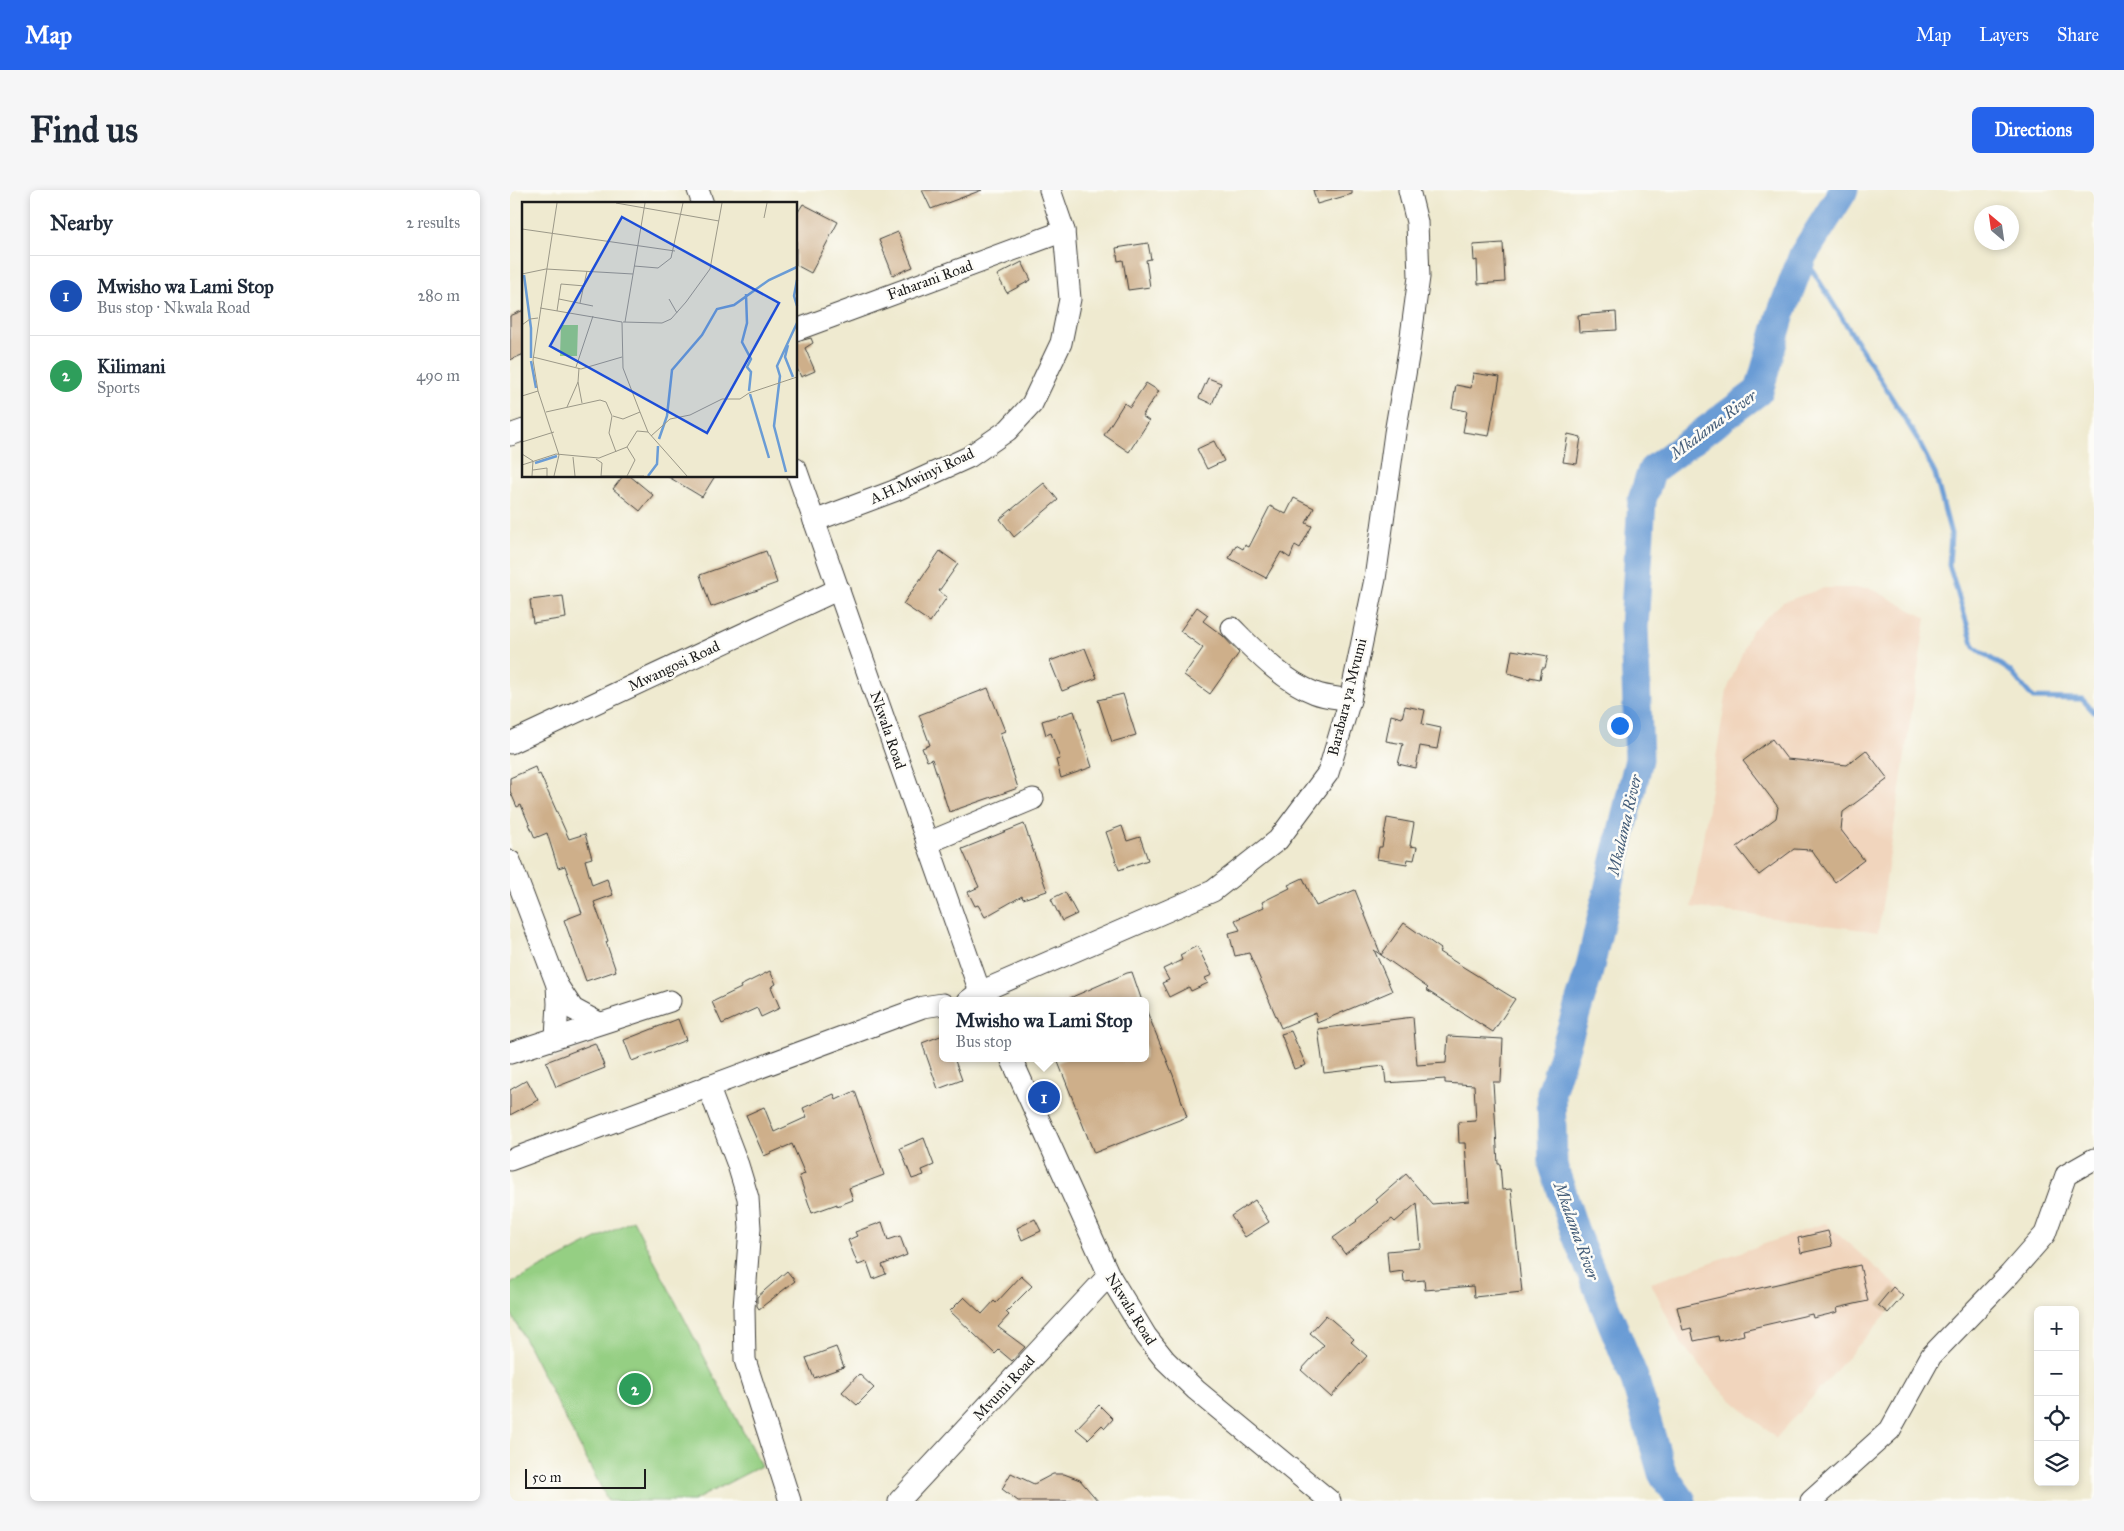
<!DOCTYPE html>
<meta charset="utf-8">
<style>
body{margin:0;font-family:"IM FELL Great Primer",serif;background:#f6f6f7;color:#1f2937}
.controls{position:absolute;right:15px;bottom:15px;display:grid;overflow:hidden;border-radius:8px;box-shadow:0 2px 8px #0003}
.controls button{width:45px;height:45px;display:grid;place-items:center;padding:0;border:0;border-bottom:1px solid #e0e1e3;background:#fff;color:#1f2937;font:25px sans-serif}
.compass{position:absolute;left:1464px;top:15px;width:45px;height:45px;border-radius:50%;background:#fff;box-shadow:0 2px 8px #0003;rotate:331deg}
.scale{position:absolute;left:15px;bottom:12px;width:121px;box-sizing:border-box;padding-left:5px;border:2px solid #1c1c1c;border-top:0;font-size:14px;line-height:18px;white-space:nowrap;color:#1c1c1c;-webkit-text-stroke:4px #fdfcf7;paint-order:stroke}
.you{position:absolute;left:1109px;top:535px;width:18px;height:18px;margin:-12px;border:4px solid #fff;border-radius:50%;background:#1a73e8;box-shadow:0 0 0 8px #1a73e833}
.badge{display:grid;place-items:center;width:32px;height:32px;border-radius:50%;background:#2563eb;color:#fff;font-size:16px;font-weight:700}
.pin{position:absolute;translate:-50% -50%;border:2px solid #fff;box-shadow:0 1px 5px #0006}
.popup{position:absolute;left:429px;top:807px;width:210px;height:65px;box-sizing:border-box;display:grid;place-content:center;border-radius:8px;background:#fff;filter:drop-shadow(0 1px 4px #0005);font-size:16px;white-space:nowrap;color:#747a83}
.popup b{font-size:19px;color:#1f2937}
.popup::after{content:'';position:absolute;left:50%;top:100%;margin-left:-10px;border:10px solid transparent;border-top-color:#fff}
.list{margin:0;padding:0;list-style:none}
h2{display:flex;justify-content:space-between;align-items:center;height:65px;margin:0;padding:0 20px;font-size:21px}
h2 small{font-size:16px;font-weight:400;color:#747a83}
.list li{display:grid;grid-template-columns:32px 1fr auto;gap:15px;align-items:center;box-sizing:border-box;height:80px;padding:0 20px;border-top:1px solid #e0e1e3}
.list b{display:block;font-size:19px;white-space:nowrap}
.list p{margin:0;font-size:16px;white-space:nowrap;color:#747a83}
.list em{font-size:16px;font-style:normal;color:#747a83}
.icon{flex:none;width:28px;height:28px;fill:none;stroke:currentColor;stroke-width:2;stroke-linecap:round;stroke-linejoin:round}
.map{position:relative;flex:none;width:1584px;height:1311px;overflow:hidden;border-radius:8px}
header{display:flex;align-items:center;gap:30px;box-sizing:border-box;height:70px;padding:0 25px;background:#2563eb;color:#fff}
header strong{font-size:24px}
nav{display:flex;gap:28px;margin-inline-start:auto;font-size:18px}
.intro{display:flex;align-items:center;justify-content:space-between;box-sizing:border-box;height:120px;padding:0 30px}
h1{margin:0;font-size:35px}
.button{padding:12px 22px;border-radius:8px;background:#2563eb;color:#fff;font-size:18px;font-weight:700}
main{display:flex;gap:30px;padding:0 30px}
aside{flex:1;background:#fff;border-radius:8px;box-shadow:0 2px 8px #0003}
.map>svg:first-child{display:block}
</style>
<header>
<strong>Map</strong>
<nav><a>Map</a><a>Layers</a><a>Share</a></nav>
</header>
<div class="intro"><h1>Find us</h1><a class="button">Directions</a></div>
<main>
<aside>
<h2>Nearby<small>2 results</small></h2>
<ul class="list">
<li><span class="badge" style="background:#1a4fb4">1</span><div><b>Mwisho wa Lami Stop</b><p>Bus stop · Nkwala Road</p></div><em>280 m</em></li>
<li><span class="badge" style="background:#2e9e5b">2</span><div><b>Kilimani</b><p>Sports</p></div><em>490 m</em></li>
</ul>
</aside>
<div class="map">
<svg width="1584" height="1311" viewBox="0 0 1584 1311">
<rect width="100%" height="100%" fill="#fdfcf7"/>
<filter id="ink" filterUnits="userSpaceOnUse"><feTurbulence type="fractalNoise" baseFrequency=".02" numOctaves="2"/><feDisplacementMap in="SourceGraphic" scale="10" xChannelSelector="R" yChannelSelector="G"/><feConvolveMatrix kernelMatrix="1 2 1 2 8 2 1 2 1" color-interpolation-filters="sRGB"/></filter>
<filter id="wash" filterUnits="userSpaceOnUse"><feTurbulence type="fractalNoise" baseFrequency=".0096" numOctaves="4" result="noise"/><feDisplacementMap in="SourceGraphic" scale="20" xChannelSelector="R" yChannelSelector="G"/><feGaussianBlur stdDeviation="1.12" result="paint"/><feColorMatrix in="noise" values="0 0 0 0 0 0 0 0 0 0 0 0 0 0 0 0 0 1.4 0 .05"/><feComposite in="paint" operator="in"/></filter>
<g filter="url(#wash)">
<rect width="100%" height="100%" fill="#efead0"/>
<g fill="#f1d5bd">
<path d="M1314,398H1360L1416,428L1368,742L1182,717L1217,500L1241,441L1273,412Z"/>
<path d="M1315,1033L1395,1103L1266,1248L1211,1201L1170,1152L1141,1093Z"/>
</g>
<path fill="#95cf83" stroke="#587650" d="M123,1030L251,1276L183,1311H98L0,1121V1094Z"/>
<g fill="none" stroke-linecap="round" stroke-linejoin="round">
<path stroke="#6a9cd5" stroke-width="5" d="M1293,65L1408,250L1425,284L1441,344L1439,375L1464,457L1500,481L1523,508L1572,509L1584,522"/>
<path stroke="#6a9cd5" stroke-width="29" d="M1172,1311L1152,1283L1124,1187L1066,1045L1043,975L1041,903L1078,785L1129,569L1124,437L1132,310L1142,280L1249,201L1271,124L1293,65L1334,0"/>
</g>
<g id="blocks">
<g fill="#ceaf8a">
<path d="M412,0H472L421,19Z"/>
<path d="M803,0H842V4L807,14Z"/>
<path d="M293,14L328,32L301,83L286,75V25Z"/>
<path d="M388,42L403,77L383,85L369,50Z"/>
<path d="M638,53L641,69L636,70L640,97L618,100L613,70L608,71L606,58Z"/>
<path d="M993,53L995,92L968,94L967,70L964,71L963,55Z"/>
<path d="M512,72L521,90L497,103L487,85Z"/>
<path d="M14,120V164L0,170V126Z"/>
<path d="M1106,122L1107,140L1069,142L1068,125Z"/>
<path d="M301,148L303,153L295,158L305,181L291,187L286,176V152Z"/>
<path d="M963,183L990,187L979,246L953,242L957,221L942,218L946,195L961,198Z"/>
<path d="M698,188L711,193L702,214L689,208Z"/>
<path d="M636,193L649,201L632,226L639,231L619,262L594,245L614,213L620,217Z"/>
<path d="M1058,244L1071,247L1067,274L1053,272Z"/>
<path d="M704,251L714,271L697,279L687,259Z"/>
<path d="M113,286H120L143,305L130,321L103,299Z"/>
<path d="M157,286H205L192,307Z"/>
<path d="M534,293L548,310L504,347L490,329Z"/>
<path d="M784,308L804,318L796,333L802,336L790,358L785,355L780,368L771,362L756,388L719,368L726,355L733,359L735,355L739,357L760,316L776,324Z"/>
<path d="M256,361L267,393L201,417L190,385Z"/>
<path d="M430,361L448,374L429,401L437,407L420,432L393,414Z"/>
<path d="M53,406L56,428L23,433L20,410Z"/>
<path d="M687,417L698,425L693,431L712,445L729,463L700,504L674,485L693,458L670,441Z"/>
<path d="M575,458L587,488L552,501L540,471Z"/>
<path d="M1002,460L1038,466L1035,478H1032L1030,489L1020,487V489L998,483Z"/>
<path d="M478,498L495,541L490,543L508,598L439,622L422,569L417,571L412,558L420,555L409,525Z"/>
<path d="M613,504L626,545L602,552L588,510Z"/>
<path d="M895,516L915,520L912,534L931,538L927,559L910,556L906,578L888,574L893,554L876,551L881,525L892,528Z"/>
<path d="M564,521L582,577L551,588L546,570L550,569L541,543L536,545L532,531Z"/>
<path d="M1262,549L1277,569L1337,575L1356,560L1378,589L1333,622L1331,640L1354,670L1325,692L1301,660L1284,659L1249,685L1227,657L1266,628L1268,617L1233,571Z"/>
<path d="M25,577L28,585L30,584L59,649L75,644L82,668L75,670L82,695L97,689L103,705L84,712L98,751L96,752L106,781L76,791L54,730L72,723L55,676L48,678L37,643L25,648L11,615L7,617L0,601V588Z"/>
<path d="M877,628L904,633L900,656L907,657L904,670L898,669L897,674L867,669L869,657H872Z"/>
<path d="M514,634L537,701L513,709L512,706L475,727L468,715L465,716L458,702L469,697L452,659Z"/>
<path d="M612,636L617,651L630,647L638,670L609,680L596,642Z"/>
<path d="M793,688L806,716L845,700L871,765L864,760L882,801L807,833L806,823L771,838L739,763L725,766L719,743L730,740L725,730L754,717L752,712L780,698L778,695Z"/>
<path d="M555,702L567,724L552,731L541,709Z"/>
<path d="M894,733L931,759L929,762L1005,809L983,842L916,800L918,798L871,765Z"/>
<path d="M687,756L702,785L695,788L698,793L681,801L679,797L659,807L652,793L659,790L653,779L672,770L670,765Z"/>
<path d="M260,781L266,794L261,797L270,818L251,827L247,818L212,834L202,812L231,798L230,796Z"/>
<path d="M622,782L632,811H553L617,783Z"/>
<path d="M635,817L663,885L677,927L584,963L548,872L557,868H635Z"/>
<path d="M903,827L907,875L936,873L938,846L993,849L991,892H983L988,974H990L992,1000L1001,999L1012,1102L964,1107L963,1096L915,1100L914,1090L894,1092L893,1081L879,1083L877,1061L911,1058L907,1013L885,1032L882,1029L835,1064L823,1048L847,1031L846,1030L868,1012L866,1010L896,984L922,1014L959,1011L955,953H949L948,932L966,931L964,895L935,893V889L876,893L874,876L814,883L808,839Z"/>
<path d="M168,829L176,850L122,871L114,850Z"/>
<path d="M781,841L796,875L784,879L771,844Z"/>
<path d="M433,845V868H444L452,890L428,899L412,853Z"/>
<path d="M85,853L95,878L46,897L36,872Z"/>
<path d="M17,890L28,910L0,925V900Z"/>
<path d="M345,901L374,985L339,998L343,1010L327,1016V1014L302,1023L289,986L295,984L282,954L254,966L236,925L254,917L264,942L297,927L293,918L324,904L326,910Z"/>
<path d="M414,948L424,975L412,980L414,985L402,989L390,958Z"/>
<path d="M745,1010L759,1032L735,1047L721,1026Z"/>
<path d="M525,1029L531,1041L512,1050L507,1038Z"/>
<path d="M372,1032L378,1050L390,1046L397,1065L372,1075L376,1084L363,1089L357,1072L348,1075L338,1050L347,1046L345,1042Z"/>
<path d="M1318,1041L1322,1056L1291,1063L1288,1048Z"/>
<path d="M1350,1075L1358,1111L1327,1118L1328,1122L1303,1128L1302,1124L1233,1140L1234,1145L1209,1151L1208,1146L1184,1151L1181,1138L1173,1140L1167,1117Z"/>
<path d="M277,1081L285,1091L249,1119L247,1116V1107Z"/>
<path d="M511,1086L522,1096L496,1122L499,1125L488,1137L515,1157L502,1171L489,1160L485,1164L440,1121L454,1107L472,1124L484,1111L486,1113Z"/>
<path d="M1383,1097L1393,1106L1378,1123L1368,1115Z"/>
<path d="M816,1125L844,1149L841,1152L857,1166L821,1207L791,1180L814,1155L800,1143Z"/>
<path d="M326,1157L334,1177L304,1188L296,1168Z"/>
<path d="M349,1184L364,1198L347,1215L332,1202Z"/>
<path d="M589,1215L603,1229L595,1238L592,1235L578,1249L566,1239Z"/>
<path d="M501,1283L524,1294L543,1284H554L570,1290L588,1311H508L492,1299Z"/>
</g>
</g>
</g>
<g filter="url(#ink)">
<use href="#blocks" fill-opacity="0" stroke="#3c3b37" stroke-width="1"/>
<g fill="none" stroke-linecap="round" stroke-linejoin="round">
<g stroke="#3c3b37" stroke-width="23">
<g id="minor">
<path d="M188,0L193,14"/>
<path d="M286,140L554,41"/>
<path d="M0,245L14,240"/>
<path d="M286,279L470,802"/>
<path d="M304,331L384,301L459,267L498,240L522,214L551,153L560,109L554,41L540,0"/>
<path d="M722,438C747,463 772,490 805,503C815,507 829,508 840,510"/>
<path d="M0,553L329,399"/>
<path d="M417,653L523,609"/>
<path d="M0,671L47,795L48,814L46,847"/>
<path d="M47,795L63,819L89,833"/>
<path d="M458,811L470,802L703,701L768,650L818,583L840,510L865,389L885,243L899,161L909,87L907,32L899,0"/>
<path d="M0,863L160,811"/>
<path d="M501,868L599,1085L636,1146L655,1170L686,1200L820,1311"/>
<path d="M198,896L228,975L238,1008L240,1038L234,1118L235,1170L280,1311"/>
<path d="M0,970L413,817L433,814"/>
<path d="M389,1311L599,1085"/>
<path d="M1301,1311L1380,1240L1421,1166L1500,1084L1535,1044L1556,985L1584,969"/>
</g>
</g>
<use href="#minor" stroke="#fff" stroke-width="21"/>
</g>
</g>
<g text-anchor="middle" stroke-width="5" stroke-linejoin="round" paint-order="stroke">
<g font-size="15" fill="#1c1c1c" stroke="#fdfcf7">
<text transform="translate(420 90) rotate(-20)" y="5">Faharani Road</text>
<text transform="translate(412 286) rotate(-25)" y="5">A.H.Mwinyi Road</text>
<text transform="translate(164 476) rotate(-25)" y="5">Mwangosi Road</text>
<text transform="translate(837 507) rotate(-76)" y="5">Barabara ya Mvumi</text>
<text transform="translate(378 540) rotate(71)" y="5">Nkwala Road</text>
<text transform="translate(621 1119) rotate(58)" y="5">Nkwala Road</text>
<text transform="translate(494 1198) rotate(-47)" y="5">Mvumi Road</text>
</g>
<g font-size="16" font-style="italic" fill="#435c78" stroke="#fdfcf7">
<text transform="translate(1203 234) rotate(-37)" y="6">Mkalama River</text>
<text transform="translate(1114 635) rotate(-77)" y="6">Mkalama River</text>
<text transform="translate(1067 1041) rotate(70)" y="6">Mkalama River</text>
</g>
</g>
<g transform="translate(12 12)">
<rect width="275" height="275" fill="#efead0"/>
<path d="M39,123H56L55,154H38Z" fill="#95cf83"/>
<path fill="none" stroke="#6a9cd5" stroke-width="2.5" d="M2,73L9,126V156M275,78L272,94L275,104M224,92L225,121L220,140L229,157L225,165L229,170L227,189M266,143L263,155L271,175M9,159L14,186M228,192L247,256M137,237L145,214L150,168L180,133L195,107L212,103L247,78L275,65M13,261L35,254M264,270L252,224L258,174L255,164L275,121M126,274L135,262L136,244"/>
<path fill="none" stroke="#9b9888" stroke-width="1" d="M35,1L11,158L16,189L37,253M94,1L197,19M242,16L245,1M0,27L153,49M112,64L136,66L149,56L161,1M0,72L24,67L111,72M37,97L71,104M147,97L155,111M58,101L65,69M18,106L100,120L101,166L118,210L126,230L165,274M35,109L39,82L63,84M101,120L140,121L149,117L164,100L188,67L200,1M103,120L123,1M0,123L8,117L16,116M11,155L59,167L100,155M54,165L71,114M57,166L56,180L60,201M0,194L16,189M45,205L56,180M24,210L78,198L84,200L90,214L87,231L94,250M91,214L101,217L118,210M129,234L148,217L168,213L200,197H218L227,191L275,175M0,240L32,230M105,245L113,258L105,274M0,252L11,259L10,274M51,255L53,274M74,257L80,261L79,274M0,263L34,252L77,256L105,245L115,229L126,230M11,268L25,266V274M32,274L37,253M79,274H122"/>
<path fill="#1d4ed8" fill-opacity="0.15" stroke="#1d4ed8" stroke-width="2.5" d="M100,15L257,101L185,231L28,144Z"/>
<rect width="275" height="275" fill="none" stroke="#1c1c1c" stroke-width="2.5"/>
</g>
</svg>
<div class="controls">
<button>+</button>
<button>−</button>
<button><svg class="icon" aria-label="locate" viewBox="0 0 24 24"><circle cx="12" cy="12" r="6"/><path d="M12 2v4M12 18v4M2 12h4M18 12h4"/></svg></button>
<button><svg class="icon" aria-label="layers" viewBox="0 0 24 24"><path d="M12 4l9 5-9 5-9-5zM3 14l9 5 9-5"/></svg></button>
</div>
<svg class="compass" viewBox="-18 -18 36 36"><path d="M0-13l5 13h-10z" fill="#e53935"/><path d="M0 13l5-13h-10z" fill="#747a83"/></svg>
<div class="scale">50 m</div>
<div class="you"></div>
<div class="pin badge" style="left:534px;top:907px;background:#1a4fb4">1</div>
<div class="popup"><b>Mwisho wa Lami Stop</b>Bus stop</div>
<div class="pin badge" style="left:125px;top:1199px;background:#2e9e5b">2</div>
</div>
</main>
